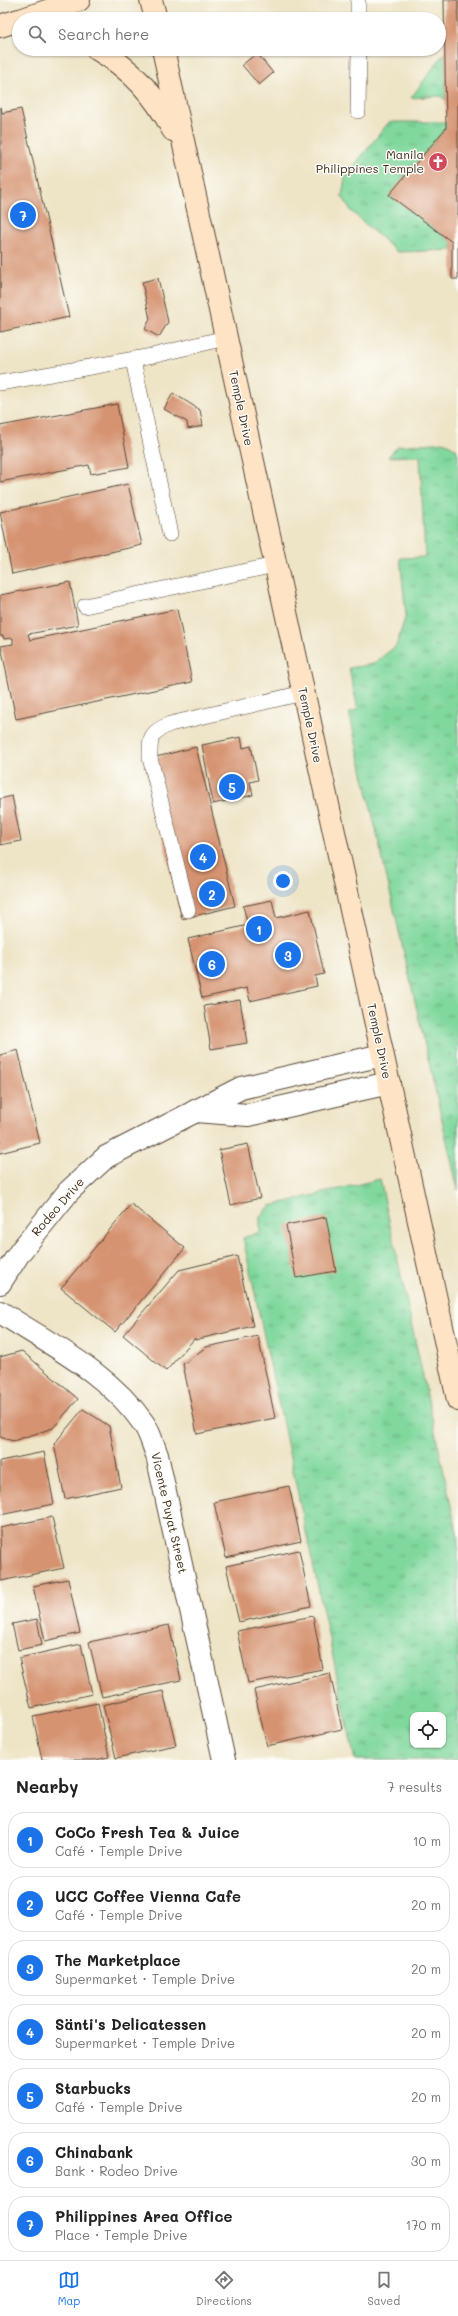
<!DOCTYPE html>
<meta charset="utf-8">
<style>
body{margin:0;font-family:Mali,sans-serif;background:#f2f2f2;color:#222}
.controls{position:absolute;right:12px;bottom:12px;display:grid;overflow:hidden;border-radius:8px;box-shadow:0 1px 3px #0004}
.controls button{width:36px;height:36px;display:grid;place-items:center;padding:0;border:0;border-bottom:1px solid #e0e0e0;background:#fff;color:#222;font:20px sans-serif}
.you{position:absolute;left:283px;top:881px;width:14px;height:14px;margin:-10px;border:3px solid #fff;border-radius:50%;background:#1a73e8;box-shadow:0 0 0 6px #1a73e833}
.badge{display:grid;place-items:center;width:26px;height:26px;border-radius:50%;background:#1a73e8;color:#fff;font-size:13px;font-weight:700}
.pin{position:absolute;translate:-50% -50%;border:2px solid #fff;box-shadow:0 1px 4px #0006}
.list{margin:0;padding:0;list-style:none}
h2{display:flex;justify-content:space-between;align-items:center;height:52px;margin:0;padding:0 16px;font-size:17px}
h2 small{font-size:13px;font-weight:400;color:#767676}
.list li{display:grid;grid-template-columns:26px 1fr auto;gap:12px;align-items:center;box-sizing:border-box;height:56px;margin:0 8px 8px;padding:0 8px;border:1px solid #e0e0e0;border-radius:16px}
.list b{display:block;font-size:15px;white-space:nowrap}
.list p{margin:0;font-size:13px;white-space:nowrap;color:#767676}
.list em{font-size:13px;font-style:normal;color:#767676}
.icon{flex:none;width:22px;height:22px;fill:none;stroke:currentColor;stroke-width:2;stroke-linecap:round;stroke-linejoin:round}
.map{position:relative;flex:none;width:458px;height:1760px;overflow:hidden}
.search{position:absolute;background:#fff;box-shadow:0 1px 3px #0004;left:12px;right:12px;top:12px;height:44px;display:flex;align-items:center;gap:10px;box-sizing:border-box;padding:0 14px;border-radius:22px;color:#767676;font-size:15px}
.sheet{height:500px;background:#fff}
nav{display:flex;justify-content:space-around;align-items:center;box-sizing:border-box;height:56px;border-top:1px solid #e0e0e0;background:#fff;font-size:11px;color:#767676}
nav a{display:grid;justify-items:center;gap:2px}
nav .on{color:#1a73e8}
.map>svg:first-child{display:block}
</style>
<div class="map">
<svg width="458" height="1760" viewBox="0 0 458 1760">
<defs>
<pattern id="grass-tufts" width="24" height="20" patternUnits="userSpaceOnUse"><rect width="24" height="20" fill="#80d89d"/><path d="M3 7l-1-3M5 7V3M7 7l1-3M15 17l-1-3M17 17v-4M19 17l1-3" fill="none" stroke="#6aaf7f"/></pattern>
</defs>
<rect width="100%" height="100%" fill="#fdfcf7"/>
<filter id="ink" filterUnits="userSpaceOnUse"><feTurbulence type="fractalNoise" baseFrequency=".025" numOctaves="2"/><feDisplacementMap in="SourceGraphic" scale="8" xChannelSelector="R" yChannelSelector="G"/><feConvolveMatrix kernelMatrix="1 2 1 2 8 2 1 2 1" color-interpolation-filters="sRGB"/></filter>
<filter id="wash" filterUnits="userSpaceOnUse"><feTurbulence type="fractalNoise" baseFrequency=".012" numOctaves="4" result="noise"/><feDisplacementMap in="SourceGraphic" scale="16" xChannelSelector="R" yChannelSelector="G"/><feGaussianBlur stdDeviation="0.9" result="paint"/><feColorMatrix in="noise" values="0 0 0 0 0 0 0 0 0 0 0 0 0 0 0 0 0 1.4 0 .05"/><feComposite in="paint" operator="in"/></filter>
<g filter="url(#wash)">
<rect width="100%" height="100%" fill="#eee4c6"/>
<g fill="url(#grass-tufts)" stroke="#5e815e" fill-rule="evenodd">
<path d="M445,52L446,100L440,96L411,98Z"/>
<path d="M389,122H446V128L389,195L452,242V250L397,252L352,212L342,196L345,177Z"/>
<path d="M445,442L456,449L458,455V1190L349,712L358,710L349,668L373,664L396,646L406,615L400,558L425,557L420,456L388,457L398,446Z"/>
<path d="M380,1179L458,1537V1760H355L243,1238L260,1232V1217L270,1206ZM413,1715H443V1745H413Z"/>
</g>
<g id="blocks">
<g fill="#d59371">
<path d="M444,0H458V279H452V242L389,195L446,128Z"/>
<path d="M257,53L273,73L259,85L242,65Z"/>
<path d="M1,107L2,113L21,109L69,317L0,332Z"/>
<path d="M158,278L168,322L159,337L145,329L150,319L142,282Z"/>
<path d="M173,393L200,410L203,426L188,429L187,422L164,409Z"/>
<path d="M117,404L129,467L91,474L89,465L0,482V426Z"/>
<path d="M128,484L142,545L12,574L0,512Z"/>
<path d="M70,582L78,625L28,634L30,640L177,609L192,682L16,719L1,646L13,644V638L4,639L3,636H0V595Z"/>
<path d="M241,737L243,748L251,746L258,780L250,782L253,795L213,804L202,745Z"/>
<path d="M196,747L235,906L182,919L144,760Z"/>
<path d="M12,796L21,841L0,845V799Z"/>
<path d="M272,900L276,918L310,910L324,974L315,976L317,986L250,1001L247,988L202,998L188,939L248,925L243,906Z"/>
<path d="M240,1000L247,1043L211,1049L204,1006Z"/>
<path d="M18,1050L40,1143L0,1153V1055Z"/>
<path d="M248,1144L260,1198L231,1205L219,1150Z"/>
<path d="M131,1204L185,1248L115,1332L61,1288Z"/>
<path d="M326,1217L336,1271L296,1278L286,1225Z"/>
<path d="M237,1256L253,1326L195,1340V1338L166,1371L123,1335L179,1270Z"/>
<path d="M258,1336L275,1418L197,1434L183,1364L206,1347Z"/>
<path d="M22,1351L78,1399L53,1428L13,1441L0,1437V1357Z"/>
<path d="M83,1409L109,1426L121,1487L65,1499L54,1444Z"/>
<path d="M44,1452L54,1504L0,1515V1461Z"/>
<path d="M289,1486L301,1541L226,1558L214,1502Z"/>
<path d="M52,1517L64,1568L1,1581L0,1528Z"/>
<path d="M299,1550L311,1606L239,1622L226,1566Z"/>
<path d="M68,1579L80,1633L45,1641L33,1586Z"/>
<path d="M313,1616L323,1669L248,1683L237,1631Z"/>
<path d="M37,1619L42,1645L18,1650L12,1624Z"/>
<path d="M169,1625L181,1680L102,1697L89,1642Z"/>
<path d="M81,1644L92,1694L31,1708L19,1658Z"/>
<path d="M330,1673L342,1729L267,1746L254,1690Z"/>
<path d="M163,1691L176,1745L116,1758L103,1705Z"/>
<path d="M98,1703L109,1757L95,1760H42L33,1716Z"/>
</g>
</g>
</g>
<g filter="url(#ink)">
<use href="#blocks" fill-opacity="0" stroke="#564637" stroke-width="1"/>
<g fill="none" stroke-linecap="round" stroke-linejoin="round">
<g stroke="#564637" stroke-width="16">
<g id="lane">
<path d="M358,0V19"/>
<path d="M358,111L359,49"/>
<path d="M133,360L170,534"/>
<path d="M0,383L152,356L225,338"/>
<path d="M85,606L275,565"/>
<path d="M188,910L150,758C150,737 149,733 170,724L303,693"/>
</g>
</g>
<g stroke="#564637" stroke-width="24">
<g id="street">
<path d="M195,1111L248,1115L389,1083"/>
<path d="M0,1283L20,1252L69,1191L106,1157L241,1088L382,1055"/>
<path d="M0,1312C51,1345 109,1373 144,1424C150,1433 153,1445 157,1455L224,1760"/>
</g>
</g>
<g stroke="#564637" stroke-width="24">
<g id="secondary">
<path d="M151,0L156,19"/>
<path d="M23,19L79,0"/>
<path d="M0,26L19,20"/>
<path d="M97,49C130,68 156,96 173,130"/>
<path d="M163,49L458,1400"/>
</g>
</g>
<use href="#lane" stroke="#fff" stroke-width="15"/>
<use href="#street" stroke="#fff" stroke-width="22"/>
<use href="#secondary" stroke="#fee4c5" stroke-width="22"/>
</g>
</g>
<defs>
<g id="church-disc" transform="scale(1)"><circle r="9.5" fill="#d1495b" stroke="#fdfcf7"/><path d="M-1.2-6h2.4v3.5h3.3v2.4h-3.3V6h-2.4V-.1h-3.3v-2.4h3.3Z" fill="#fff"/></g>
</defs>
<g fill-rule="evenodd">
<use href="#church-disc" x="438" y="162"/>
</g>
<g text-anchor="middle" stroke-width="3" stroke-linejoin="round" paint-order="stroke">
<g font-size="12" fill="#3b2a1e" stroke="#fdfcf7" text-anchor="end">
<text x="424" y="159">Manila<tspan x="424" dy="14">Philippines Temple</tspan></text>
</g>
<g font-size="12" fill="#3b2a1e" stroke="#fdfcf7">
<text transform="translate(241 408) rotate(78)" y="4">Temple Drive</text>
<text transform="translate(310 725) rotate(78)" y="4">Temple Drive</text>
<text transform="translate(379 1041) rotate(78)" y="4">Temple Drive</text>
<text transform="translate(58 1207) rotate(-49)" y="4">Rodeo Drive</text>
<text transform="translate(169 1513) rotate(77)" y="4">Vicente Puyat Street</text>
</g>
</g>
</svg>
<div class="controls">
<button><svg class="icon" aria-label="locate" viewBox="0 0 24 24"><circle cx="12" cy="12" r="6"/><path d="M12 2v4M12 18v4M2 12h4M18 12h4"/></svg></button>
</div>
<div class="you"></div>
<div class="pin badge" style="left:259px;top:929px">1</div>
<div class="pin badge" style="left:212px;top:894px">2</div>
<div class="pin badge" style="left:288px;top:955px">3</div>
<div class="pin badge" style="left:203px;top:857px">4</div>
<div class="pin badge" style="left:232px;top:787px">5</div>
<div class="pin badge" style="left:212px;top:964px">6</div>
<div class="pin badge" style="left:23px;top:215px">7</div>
<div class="search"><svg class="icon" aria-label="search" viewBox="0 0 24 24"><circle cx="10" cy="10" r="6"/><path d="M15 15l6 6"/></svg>Search here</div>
</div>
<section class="sheet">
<h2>Nearby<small>7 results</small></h2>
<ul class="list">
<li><span class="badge">1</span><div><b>CoCo Fresh Tea &amp; Juice</b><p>Café · Temple Drive</p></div><em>10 m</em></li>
<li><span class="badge">2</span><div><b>UCC Coffee Vienna Cafe</b><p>Café · Temple Drive</p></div><em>20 m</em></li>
<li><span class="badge">3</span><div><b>The Marketplace</b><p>Supermarket · Temple Drive</p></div><em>20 m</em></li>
<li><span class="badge">4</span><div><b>Sänti's Delicatessen</b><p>Supermarket · Temple Drive</p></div><em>20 m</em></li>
<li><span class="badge">5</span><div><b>Starbucks</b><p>Café · Temple Drive</p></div><em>20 m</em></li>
<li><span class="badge">6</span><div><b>Chinabank</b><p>Bank · Rodeo Drive</p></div><em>30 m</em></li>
<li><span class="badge">7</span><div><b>Philippines Area Office</b><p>Place · Temple Drive</p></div><em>170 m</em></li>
</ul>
</section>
<nav>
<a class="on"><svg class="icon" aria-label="map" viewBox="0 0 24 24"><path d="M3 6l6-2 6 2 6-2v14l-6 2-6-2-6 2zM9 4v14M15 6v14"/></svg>Map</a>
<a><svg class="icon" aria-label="directions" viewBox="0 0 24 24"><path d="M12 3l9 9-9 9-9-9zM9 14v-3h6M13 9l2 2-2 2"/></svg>Directions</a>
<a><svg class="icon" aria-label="saved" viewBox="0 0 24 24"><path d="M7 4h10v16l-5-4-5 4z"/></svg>Saved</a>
</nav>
